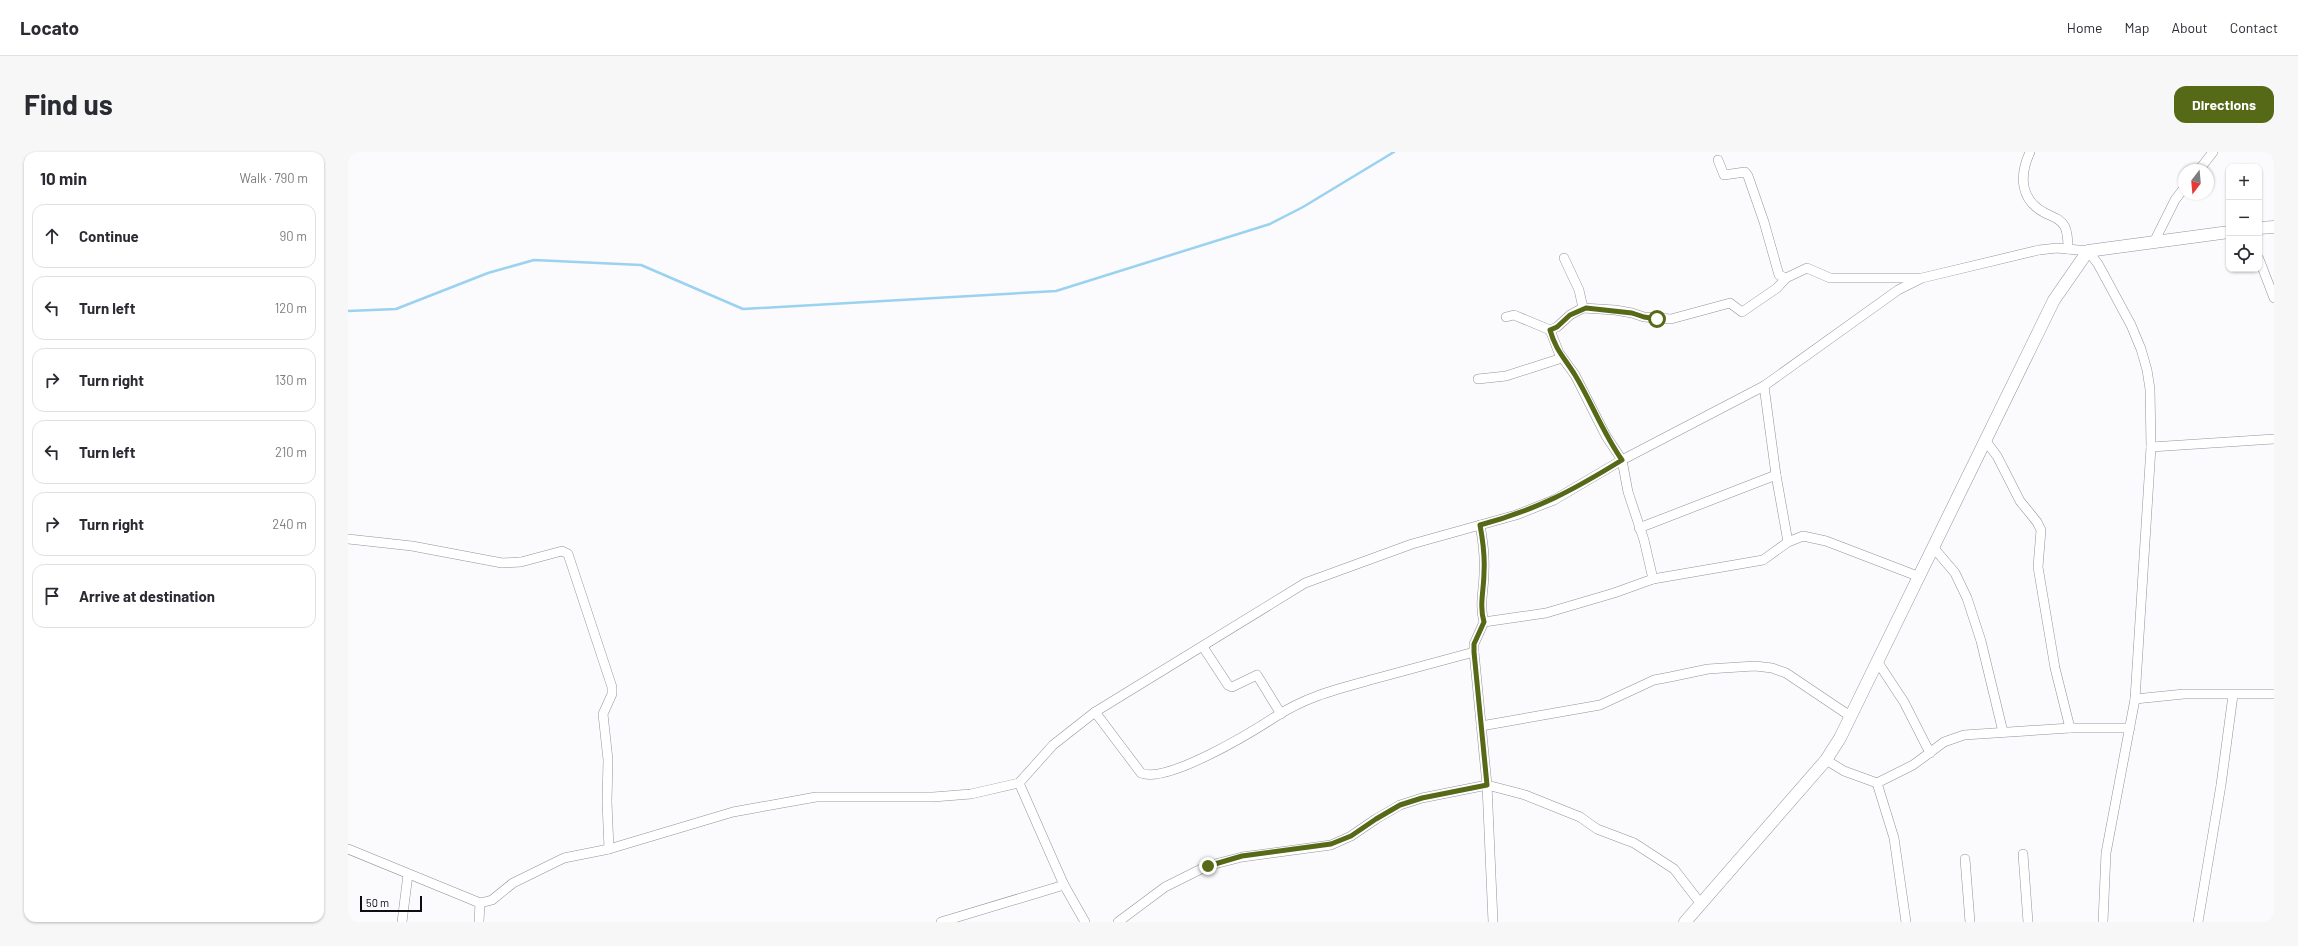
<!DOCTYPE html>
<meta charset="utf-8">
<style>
body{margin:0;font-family:Barlow,sans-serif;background:#f7f7f7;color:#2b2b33}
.controls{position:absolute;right:12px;top:12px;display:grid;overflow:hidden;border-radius:8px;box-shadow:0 1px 3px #0004}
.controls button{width:36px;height:36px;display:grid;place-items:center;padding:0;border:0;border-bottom:1px solid #e1e1e2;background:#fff;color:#2b2b33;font:20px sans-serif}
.compass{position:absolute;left:1830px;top:12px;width:36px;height:36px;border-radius:50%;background:#fff;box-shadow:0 1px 3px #0004;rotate:196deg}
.scale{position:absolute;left:12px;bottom:10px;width:62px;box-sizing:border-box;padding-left:4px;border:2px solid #0d0d12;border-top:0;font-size:11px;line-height:14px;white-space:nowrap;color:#0d0d12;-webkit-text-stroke:3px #fbfafd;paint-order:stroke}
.stop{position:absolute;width:12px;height:12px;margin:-9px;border:3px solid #556916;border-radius:50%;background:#fff}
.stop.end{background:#556916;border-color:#fff;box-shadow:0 1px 4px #0008}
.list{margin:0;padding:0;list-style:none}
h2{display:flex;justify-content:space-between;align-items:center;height:52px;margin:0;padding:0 16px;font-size:17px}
h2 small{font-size:13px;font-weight:400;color:#7c7c81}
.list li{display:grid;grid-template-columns:26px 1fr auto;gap:12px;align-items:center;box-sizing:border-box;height:64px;margin:0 8px 8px;padding:0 8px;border:1px solid #e1e1e2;border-radius:12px}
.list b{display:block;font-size:15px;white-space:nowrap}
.list em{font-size:13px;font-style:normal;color:#7c7c81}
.icon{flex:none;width:22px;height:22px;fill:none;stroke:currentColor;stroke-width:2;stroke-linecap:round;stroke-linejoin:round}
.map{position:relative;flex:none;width:1926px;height:770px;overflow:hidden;border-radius:12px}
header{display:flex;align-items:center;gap:24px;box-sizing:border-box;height:56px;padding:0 20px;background:#fff;border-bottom:1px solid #e1e1e2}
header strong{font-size:19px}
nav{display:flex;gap:22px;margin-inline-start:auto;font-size:14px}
.intro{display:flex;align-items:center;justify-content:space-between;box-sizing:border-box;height:96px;padding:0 24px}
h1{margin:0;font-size:28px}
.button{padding:10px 18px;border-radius:12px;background:#556916;color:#fff;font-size:14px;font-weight:700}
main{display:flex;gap:24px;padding:0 24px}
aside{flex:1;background:#fff;border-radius:12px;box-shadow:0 1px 3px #0004}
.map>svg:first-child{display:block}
</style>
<header>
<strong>Locato</strong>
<nav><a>Home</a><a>Map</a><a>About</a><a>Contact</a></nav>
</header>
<div class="intro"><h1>Find us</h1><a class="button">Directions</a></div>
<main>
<aside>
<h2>10 min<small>Walk · 790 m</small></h2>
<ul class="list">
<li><svg class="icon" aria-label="ahead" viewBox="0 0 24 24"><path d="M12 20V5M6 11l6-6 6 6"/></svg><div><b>Continue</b></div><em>90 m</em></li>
<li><svg class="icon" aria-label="left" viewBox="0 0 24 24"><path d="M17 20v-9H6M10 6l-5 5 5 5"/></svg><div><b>Turn left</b></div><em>120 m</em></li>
<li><svg class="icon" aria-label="right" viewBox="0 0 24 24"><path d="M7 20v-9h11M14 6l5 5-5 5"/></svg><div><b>Turn right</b></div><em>130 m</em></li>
<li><svg class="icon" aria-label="left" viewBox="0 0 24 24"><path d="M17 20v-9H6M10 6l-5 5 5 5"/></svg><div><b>Turn left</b></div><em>210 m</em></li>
<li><svg class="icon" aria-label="right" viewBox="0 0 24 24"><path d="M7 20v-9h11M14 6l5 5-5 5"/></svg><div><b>Turn right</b></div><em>240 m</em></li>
<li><svg class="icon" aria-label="arrive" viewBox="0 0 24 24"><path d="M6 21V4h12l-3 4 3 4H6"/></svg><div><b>Arrive at destination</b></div></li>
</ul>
</aside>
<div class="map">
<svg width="1926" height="770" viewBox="0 0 1926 770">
<rect width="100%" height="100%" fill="#fbfafd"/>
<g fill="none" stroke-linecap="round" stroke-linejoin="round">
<path stroke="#9ad2f0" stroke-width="2.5" d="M0,159L48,157L140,121L186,108L293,113L395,157L708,139L922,72L955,55L1046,0"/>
<g stroke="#93929f" stroke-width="10">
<g id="minor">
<path d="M1682,0C1671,24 1672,48 1697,61C1705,65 1713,67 1717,75C1720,82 1720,89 1720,97"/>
<path d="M1370,8L1376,23L1397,20L1400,24L1416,70L1431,123L1438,126L1459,116L1482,126H1572"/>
<path d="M1851,18L1865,0"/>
<path d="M1806,90L1827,48L1836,36"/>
<path d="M1216,106L1231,138L1235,156"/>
<path d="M1911,107L1926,146"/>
<path d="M1158,165L1166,163L1202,178L1209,175L1222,163L1235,156L1267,158L1284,161L1296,165L1323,167L1382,151L1394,160L1429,136L1438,126"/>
<path d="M1202,178L1211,201L1227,223L1258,284L1274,308L1280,340L1296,388L1305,427"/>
<path d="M1130,227L1158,224L1214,206"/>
<path d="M1416,234L1428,323L1440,390"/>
<path d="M1637,288L1649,304L1672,349L1689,370L1693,378L1690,415L1707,516L1722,576"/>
<path d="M1803,295L1926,287"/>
<path d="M1132,373C1135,389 1137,404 1136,420C1136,438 1131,453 1136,470L1126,492V500L1139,633L1145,770"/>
<path d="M1291,376L1428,323"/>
<path d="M0,387L64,394L154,411L173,410L214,399L220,402L264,535V542L255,562L260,608L259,650L261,697"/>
<path d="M1585,395L1607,421L1619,446L1633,489L1655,580"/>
<path d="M1136,470L1198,461L1266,441L1305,427L1415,408L1440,390L1455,384L1478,389L1572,425"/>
<path d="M855,495L880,533L884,535L909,523L933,562"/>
<path d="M1529,509L1556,550L1582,601"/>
<path d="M1787,547L1836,542H1926"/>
<path d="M747,560L793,621C819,632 904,580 927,565C959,544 990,537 1026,527C1059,518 1093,509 1126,500"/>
<path d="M1133,574L1252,553L1306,528L1322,525L1360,517L1407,514L1424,516L1438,521L1502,564"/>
<path d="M1478,608L1496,619L1529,631L1565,613L1596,590L1616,583L1722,576H1782"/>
<path d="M671,631L716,733L737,770"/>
<path d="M1529,631L1546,686L1558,770"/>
<path d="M0,697L132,751L144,748L165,731L216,706L261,697L385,660L468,645H585L623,642L671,631L705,593L747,560L957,431L1064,392L1168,363L1206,348L1274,308L1416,234L1550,138L1574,126L1691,98L1709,96L1740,99L1750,112L1783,173L1793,197L1799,218L1802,237L1803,295L1787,547L1758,701L1755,770"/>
<path d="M1675,702L1680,770"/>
<path d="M1617,707L1622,770"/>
<path d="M54,770L60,722"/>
<path d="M131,770L132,751"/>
<path d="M593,770L716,733"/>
<path d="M770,770L817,735L859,714L894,705L983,693L1003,684L1028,667L1052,653L1074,646L1139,633L1177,643L1232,665L1249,677L1286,691L1326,717L1353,752"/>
<path d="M1850,770L1873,633L1885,543"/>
</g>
</g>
<g stroke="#93929f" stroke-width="13">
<g id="tertiary">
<path d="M1911,76L1926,75"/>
<path d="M1337,770L1478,608L1492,586L1706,148L1740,99L1881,80"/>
</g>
</g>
<use href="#minor" stroke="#fff" stroke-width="9"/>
<use href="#tertiary" stroke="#fff" stroke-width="12"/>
</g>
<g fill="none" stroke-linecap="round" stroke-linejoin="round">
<path stroke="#556916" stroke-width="5" d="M860,714L894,704L983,692L1003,684L1028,667L1052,653L1074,646L1139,633L1126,500V492L1136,470C1131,453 1136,438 1136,420C1137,404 1135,389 1132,373C1188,358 1224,339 1274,308C1255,281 1244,251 1227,223C1216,205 1208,199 1202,178L1209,175L1222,163L1238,156L1284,161L1296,165L1309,167"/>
</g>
</svg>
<div class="controls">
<button>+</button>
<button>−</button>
<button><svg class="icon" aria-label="locate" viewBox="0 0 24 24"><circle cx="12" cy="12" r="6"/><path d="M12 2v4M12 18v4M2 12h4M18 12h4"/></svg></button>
</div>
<svg class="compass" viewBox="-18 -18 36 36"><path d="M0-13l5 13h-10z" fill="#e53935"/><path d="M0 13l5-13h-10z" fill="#7c7c81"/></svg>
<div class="scale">50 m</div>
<div class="stop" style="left:1309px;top:167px"></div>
<div class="stop end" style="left:860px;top:714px"></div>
</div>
</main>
